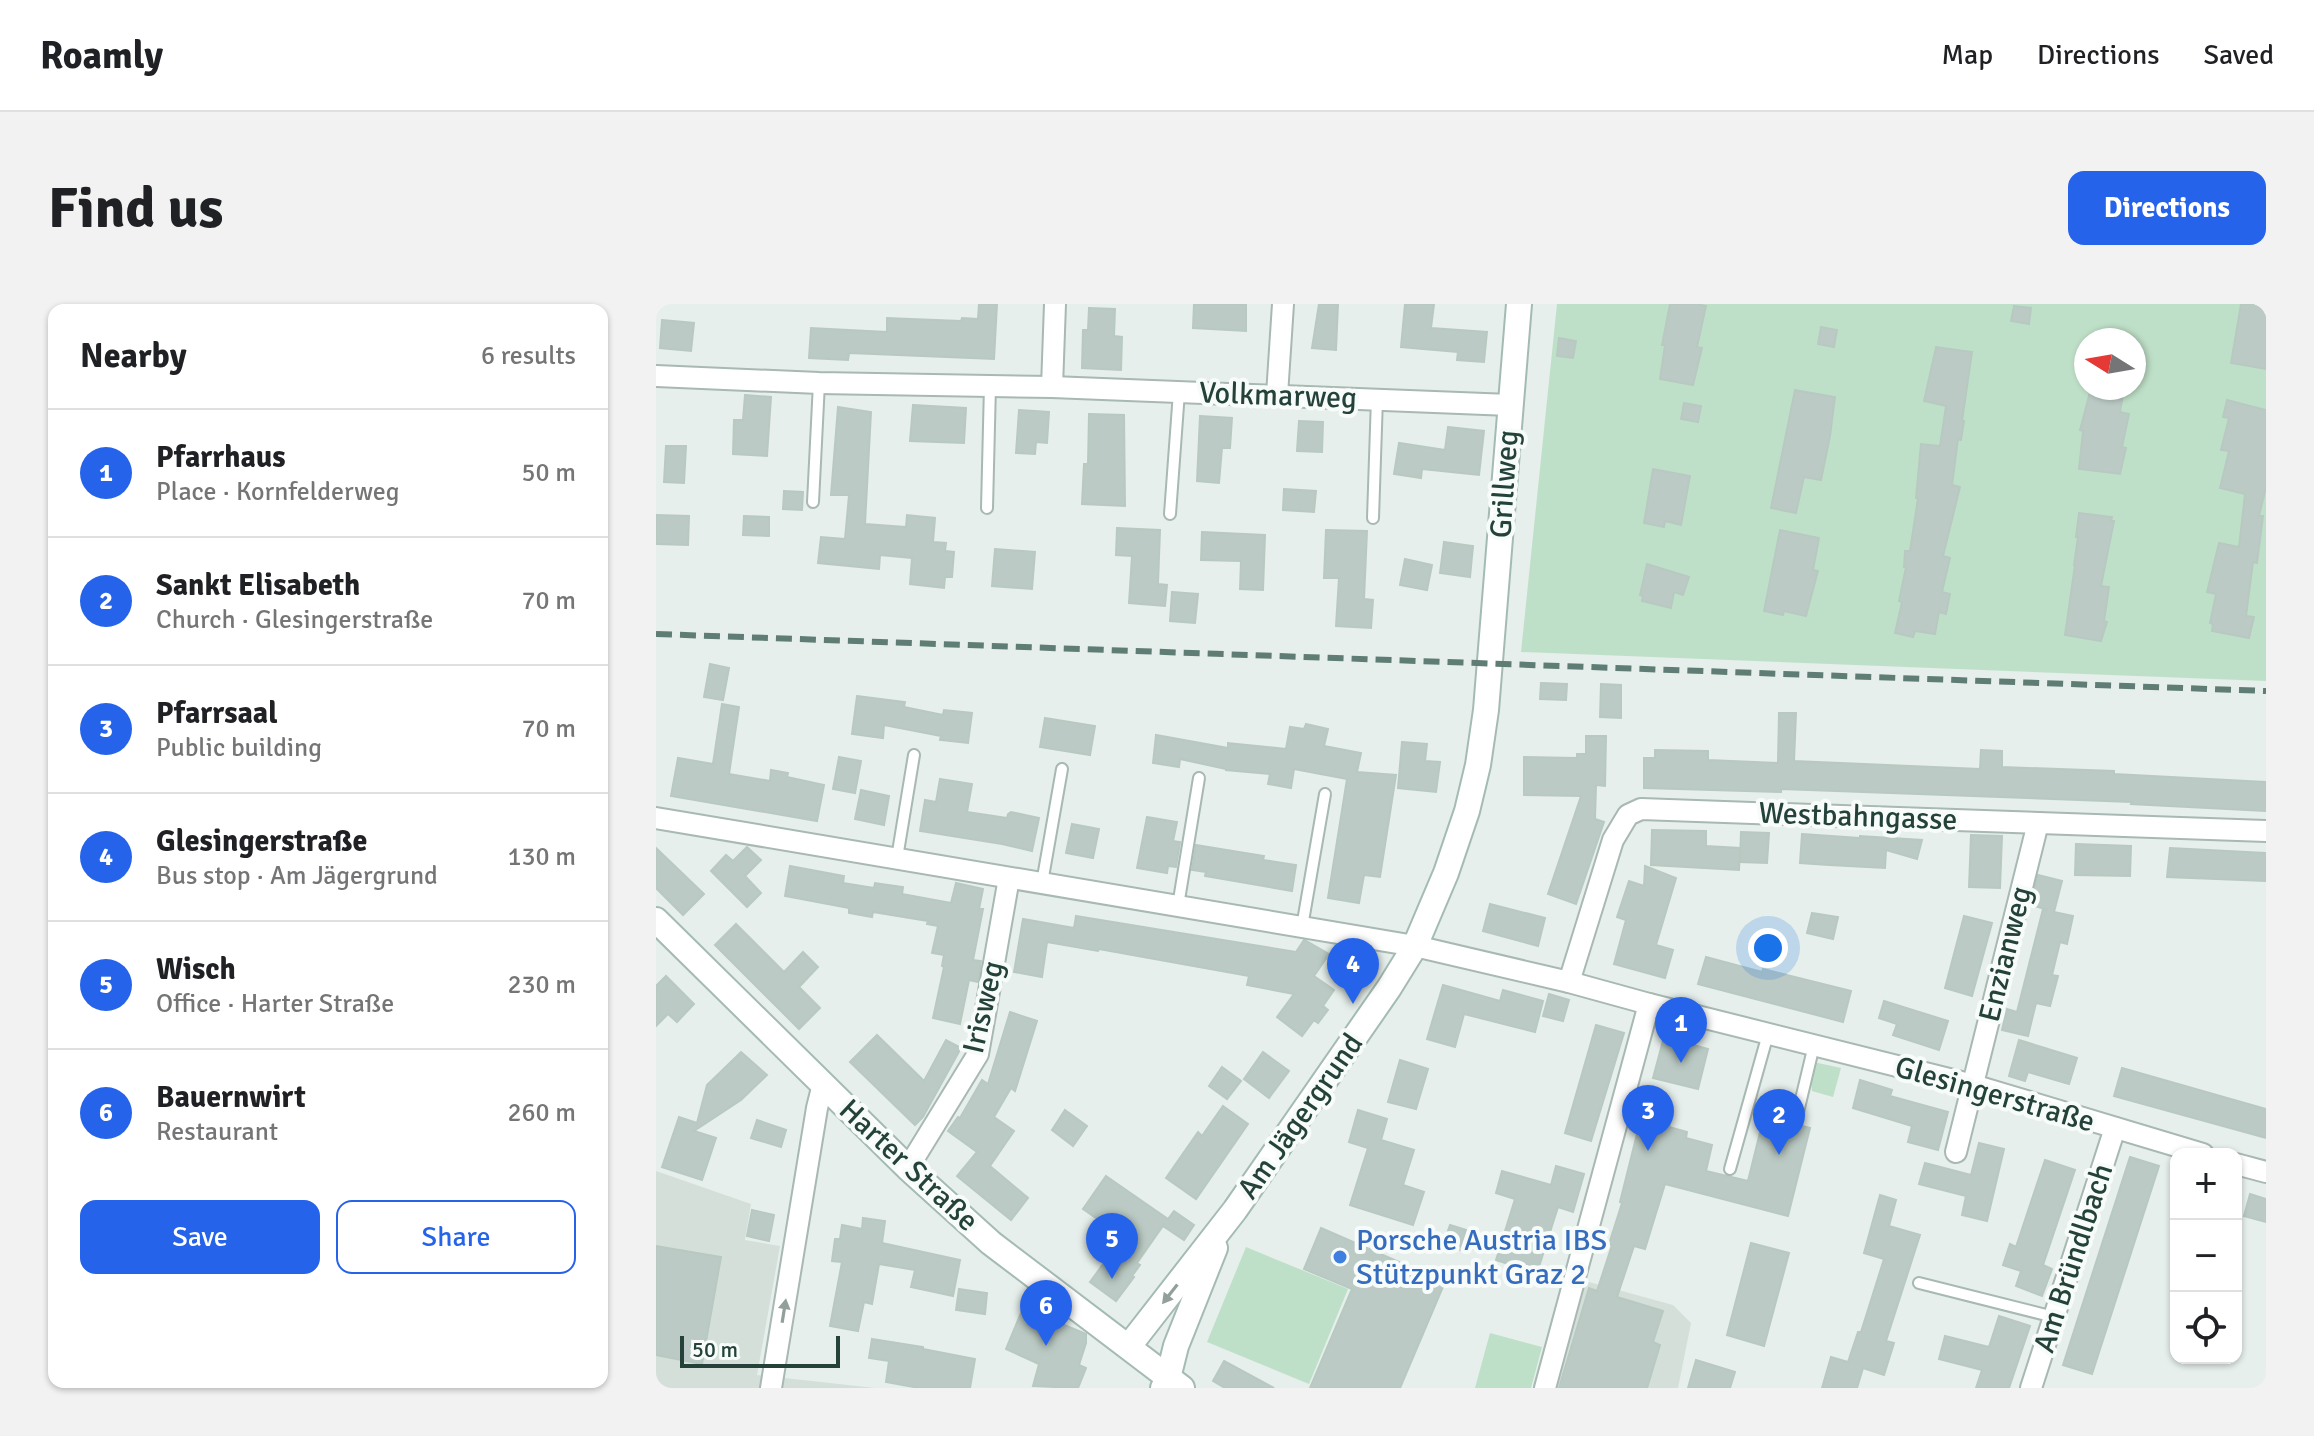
<!DOCTYPE html>
<meta charset="utf-8">
<style>
body{margin:0;font-family:Signika,sans-serif;background:#f2f2f2;color:#202124}
.controls{position:absolute;right:24px;bottom:24px;display:grid;overflow:hidden;border-radius:16px;box-shadow:0 2px 6px #0004}
.controls button{width:72px;height:72px;display:grid;place-items:center;padding:0;border:0;border-bottom:2px solid #e0e0e0;background:#fff;color:#202124;font:40px sans-serif}
.compass{position:absolute;left:1418px;top:24px;width:72px;height:72px;border-radius:50%;background:#fff;box-shadow:0 2px 6px #0004;rotate:281deg}
.scale{position:absolute;left:24px;bottom:20px;width:160px;box-sizing:border-box;padding-left:8px;border:4px solid #24423a;border-top:0;font-size:22px;line-height:28px;white-space:nowrap;color:#24423a;-webkit-text-stroke:6px #f7fbf9;paint-order:stroke}
.you{position:absolute;left:1112px;top:644px;width:28px;height:28px;margin:-20px;border:6px solid #fff;border-radius:50%;background:#1a73e8;box-shadow:0 0 0 12px #1a73e833}
.badge{display:grid;place-items:center;width:52px;height:52px;border-radius:50%;background:#2563eb;color:#fff;font-size:26px;font-weight:700}
.pin{position:absolute;translate:-50% -66px;filter:drop-shadow(0 2px 4px #0008)}
.pin::after{content:'';position:absolute;top:42px;width:28px;height:24px;background:inherit;clip-path:polygon(0 0,100% 0,50% 100%)}
.list{margin:0;padding:0;list-style:none}
h2{display:flex;justify-content:space-between;align-items:center;height:104px;margin:0;padding:0 32px;font-size:34px}
h2 small{font-size:26px;font-weight:400;color:#757577}
.list li{display:grid;grid-template-columns:52px 1fr auto;gap:24px;align-items:center;box-sizing:border-box;height:128px;padding:0 32px;border-top:2px solid #e0e0e0}
.list b{display:block;font-size:30px;white-space:nowrap}
.list p{margin:0;font-size:26px;white-space:nowrap;color:#757577}
.list em{font-size:26px;font-style:normal;color:#757577}
.actions{display:flex;gap:16px;padding:24px 32px}
.actions a{flex:1;padding:18px 0;border:2px solid #2563eb;border-radius:16px;text-align:center;font-size:28px;color:#2563eb}
.actions .main{background:#2563eb;color:#fff}
.icon{flex:none;width:44px;height:44px;fill:none;stroke:currentColor;stroke-width:2;stroke-linecap:round;stroke-linejoin:round}
.map{position:relative;flex:none;width:1610px;height:1084px;overflow:hidden;border-radius:16px}
header{display:flex;align-items:center;gap:48px;box-sizing:border-box;height:112px;padding:0 40px;background:#fff;border-bottom:2px solid #e0e0e0}
header strong{font-size:38px}
nav{display:flex;gap:44px;margin-inline-start:auto;font-size:28px}
.intro{display:flex;align-items:center;justify-content:space-between;box-sizing:border-box;height:192px;padding:0 48px}
h1{margin:0;font-size:56px}
.button{padding:20px 36px;border-radius:16px;background:#2563eb;color:#fff;font-size:28px;font-weight:700}
main{display:flex;gap:48px;padding:0 48px}
aside{flex:1;background:#fff;border-radius:16px;box-shadow:0 2px 6px #0004}
.map>svg:first-child{display:block}
</style>
<header>
<strong>Roamly</strong>
<nav><a>Map</a><a>Directions</a><a>Saved</a></nav>
</header>
<div class="intro"><h1>Find us</h1><a class="button">Directions</a></div>
<main>
<aside>
<h2>Nearby<small>6 results</small></h2>
<ul class="list">
<li><span class="badge">1</span><div><b>Pfarrhaus</b><p>Place · Kornfelderweg</p></div><em>50 m</em></li>
<li><span class="badge">2</span><div><b>Sankt Elisabeth</b><p>Church · Glesingerstraße</p></div><em>70 m</em></li>
<li><span class="badge">3</span><div><b>Pfarrsaal</b><p>Public building</p></div><em>70 m</em></li>
<li><span class="badge">4</span><div><b>Glesingerstraße</b><p>Bus stop · Am Jägergrund</p></div><em>130 m</em></li>
<li><span class="badge">5</span><div><b>Wisch</b><p>Office · Harter Straße</p></div><em>230 m</em></li>
<li><span class="badge">6</span><div><b>Bauernwirt</b><p>Restaurant</p></div><em>260 m</em></li>
</ul>
<div class="actions"><a class="main">Save</a><a>Share</a></div>
</aside>
<div class="map">
<svg width="1610" height="1084" viewBox="0 0 1610 1084">
<rect width="100%" height="100%" fill="#e6efeb"/>
<g fill="#d4dfda">
<path d="M0,867L95,900L89,936L124,942L101,1071L219,1084H0Z"/>
<path d="M933,978L1017,1001L1035,1019L1022,1084H897L925,982Z"/>
</g>
<g fill="#bfe0c8" fill-rule="evenodd">
<path d="M901,0H1610V377L865,348ZM1430,36H1478V84H1430Z"/>
<path d="M1153,757L1185,764L1177,793L1156,787Z"/>
<path d="M590,943L692,985L653,1080L551,1038Z"/>
<path d="M834,1029L886,1043L875,1084H819Z"/>
</g>
<g fill="#bbcac4" stroke="#b8c9c2" stroke-width="2">
<path d="M323,0H341L338,55L193,49L192,56L153,54L155,24L231,28V14L305,17L306,14L322,15Z"/>
<path d="M538,0H590V27L537,24Z"/>
<path d="M663,0H682L680,46L656,44Z"/>
<path d="M749,0H778L775,24L831,28L828,58L801,56L802,48L745,43Z"/>
<path d="M1014,0H1040L1050,2L1041,43L1046,44L1037,81L1004,75L1009,41H1006Z"/>
<path d="M1585,0H1610V65L1575,59Z"/>
<path d="M1358,2L1375,4L1373,20L1355,17Z"/>
<path d="M433,4L459,5L458,32L466,33L465,66L426,64L427,26H432Z"/>
<path d="M6,16L38,19L35,47L4,44Z"/>
<path d="M1165,23L1181,26L1178,43L1162,40Z"/>
<path d="M903,34L920,37L917,54L901,52Z"/>
<path d="M1280,43L1316,48L1306,117H1308L1305,136L1302,135L1296,181L1304,183L1287,252L1294,254L1286,288L1294,290L1290,310L1283,308L1279,330L1259,327L1257,333L1239,329L1246,298L1243,297L1250,263H1248L1249,247H1254L1262,194H1260L1265,140L1284,142L1290,102L1268,97Z"/>
<path d="M1435,84H1468L1464,108L1473,110L1466,143L1470,144L1464,170L1423,165L1427,127L1424,126Z"/>
<path d="M1139,86L1179,93L1174,132L1165,176L1148,173L1140,209L1115,204Z"/>
<path d="M89,91L115,93L111,152L77,150L78,116H87Z"/>
<path d="M1571,96L1610,106V183L1603,212H1607L1601,259L1597,258L1590,312L1598,313L1593,334L1556,327L1557,320L1554,319L1560,290L1551,288L1563,239L1583,243L1589,190L1564,184L1573,147L1565,146L1573,114L1567,113Z"/>
<path d="M1028,99L1045,102L1042,118L1025,115Z"/>
<path d="M257,101L310,104L308,139L254,137Z"/>
<path d="M182,103L215,108L209,220L250,223L251,211L279,214L277,238L290,239L289,247L298,248L296,273H289L288,284L254,280L256,254L224,251L223,265L162,259L165,233L189,235L193,191H175Z"/>
<path d="M363,106L393,108L391,139L380,138L379,150L360,149Z"/>
<path d="M433,110L468,111L469,202L426,200L428,160H432Z"/>
<path d="M544,112L576,114L574,144H566L563,179L541,177Z"/>
<path d="M643,117L667,118L666,148L641,147Z"/>
<path d="M792,123L828,127L823,171L766,165L765,174L738,170L743,139L789,146Z"/>
<path d="M10,142H30L28,179L8,178Z"/>
<path d="M997,165L1034,172L1025,221L1009,217L1008,223L988,219Z"/>
<path d="M628,185L660,187L658,208L627,206Z"/>
<path d="M128,187L147,188L146,206L127,205Z"/>
<path d="M1423,209L1456,213L1455,217H1458L1445,282L1453,283L1448,317L1451,318L1445,337L1409,331L1419,261H1418L1422,233H1420Z"/>
<path d="M0,211L33,212L32,241L0,240Z"/>
<path d="M88,212L113,213V232L87,231Z"/>
<path d="M461,224L504,226L502,280L511,281L509,302L473,299L476,252L460,251Z"/>
<path d="M670,226L711,227L708,295L717,296L715,324L680,322L683,274H668Z"/>
<path d="M1124,226L1163,234L1157,266L1162,267L1150,312L1128,307L1127,311L1108,307Z"/>
<path d="M546,228L609,231L607,286L584,285L585,257L545,256Z"/>
<path d="M788,238L817,242L814,273L784,269Z"/>
<path d="M339,245L379,248L376,285L336,282Z"/>
<path d="M749,255L776,261L771,286L744,281Z"/>
<path d="M991,260L1033,273L1027,291L1018,288L1015,304L986,297L987,292L984,291Z"/>
<path d="M516,288L542,290L539,319L514,317Z"/>
<path d="M54,360L73,364L67,396L48,393Z"/>
<path d="M885,379L911,380L910,396L884,395Z"/>
<path d="M945,380L965,381V414L944,413Z"/>
<path d="M201,392L249,398L248,403L287,411L288,406L316,409L312,439L284,436L285,432L228,421L227,434L196,430Z"/>
<path d="M66,400L83,403L73,470L114,477L115,466L132,469L131,473L168,481L161,517L15,492L22,454L57,460Z"/>
<path d="M1123,409H1140L1138,457L1324,465L1325,446L1346,447V463L1458,467V470L1610,478V507L1475,500L1476,498L1125,485V488L988,484V454H999V446L1052,447V456L1122,459Z"/>
<path d="M389,414L439,422L434,451L384,443Z"/>
<path d="M650,420L672,425L668,442L705,449L701,468L740,471L724,573L708,571L703,599L672,594L691,475L638,465L635,484L612,480L614,470L570,466V465L524,455L523,463L497,459L500,431L572,444V439L630,445L634,423L648,425Z"/>
<path d="M930,432H950L949,482L940,481L939,515L948,518L920,600L892,590L925,492L868,491V453L921,454V450H930Z"/>
<path d="M746,438L771,440L769,457L784,458L780,488L742,484Z"/>
<path d="M183,453L205,457L199,489L177,485Z"/>
<path d="M284,475L316,480L311,508L351,514L352,510L355,508L383,514L376,547L346,540L264,527L269,496L280,498Z"/>
<path d="M205,486L233,492L228,521L199,515Z"/>
<path d="M491,513L521,518L517,537L524,538L520,563L512,562L511,569L481,564Z"/>
<path d="M416,520L443,525L437,554L410,549Z"/>
<path d="M996,526L1050,527V542L1084,544L1083,566L995,561Z"/>
<path d="M1085,528L1113,529L1111,559L1084,558Z"/>
<path d="M1146,530L1204,534V532L1266,536L1261,555L1230,546L1229,564L1173,561L1144,559Z"/>
<path d="M1315,531L1346,532L1344,584L1313,583Z"/>
<path d="M1420,540L1475,542L1474,572L1419,571Z"/>
<path d="M540,541L608,552L607,556L640,561L636,587L549,572L550,568L536,566Z"/>
<path d="M91,543L105,556L89,572L105,589L91,603L55,567L70,551L77,557Z"/>
<path d="M0,544L48,590L27,611L0,584Z"/>
<path d="M1514,544L1610,549V577L1511,573Z"/>
<path d="M134,562L188,572L187,579L218,584L219,579L247,583L246,590L295,599L300,579L327,585L323,605H327L317,656L325,657L322,678L313,676L304,720L277,714L288,663L286,662L288,651L276,649L282,622L271,620L272,617L217,608L216,613L193,609V604L129,592Z"/>
<path d="M989,562L1020,574L1000,641L1017,646L1009,674L958,660L970,616L961,613L973,577L988,582Z"/>
<path d="M1382,571L1406,577L1398,608L1417,612L1411,640L1404,638L1396,671L1402,672L1394,702L1380,699L1372,732L1346,726L1351,705L1361,708L1387,605L1392,606L1375,601Z"/>
<path d="M834,600L889,614L882,642L827,627Z"/>
<path d="M1156,609L1182,613L1177,635L1151,629Z"/>
<path d="M420,612L640,648L648,636L650,637L673,650L658,672L678,686L667,702L672,706L662,719L658,716L646,732L621,713L638,690L591,681L593,672L443,645L442,647L391,638L386,673L358,668L367,615L418,624Z"/>
<path d="M1308,612L1336,619L1316,692L1289,684Z"/>
<path d="M80,620L128,668L147,648L162,663L143,683L164,704L143,725L59,641Z"/>
<path d="M1050,653L1106,668L1107,665L1195,687L1187,718L1042,680Z"/>
<path d="M10,672L38,700L21,718L12,710L0,722V682Z"/>
<path d="M787,681L844,697L847,686L887,697L879,728L808,710L799,743L771,735Z"/>
<path d="M893,690L913,696L907,717L887,712Z"/>
<path d="M1228,697L1292,717L1283,746L1237,731L1241,720L1223,714Z"/>
<path d="M354,708L381,717L359,787L355,784L338,813L358,827L334,862L372,894L355,916L301,872L321,848L292,827L302,813L304,814L326,776L332,780Z"/>
<path d="M940,721L968,729L935,837L909,829Z"/>
<path d="M221,731L268,777L290,736L305,744L267,813L259,821L194,758Z"/>
<path d="M1008,733L1052,745L1042,785L997,774Z"/>
<path d="M1363,736L1421,754L1413,780L1372,768L1369,777L1353,772Z"/>
<path d="M85,748L111,771L85,796L38,827L60,834L46,876L6,863L23,813L41,819L51,781Z"/>
<path d="M607,748L633,767L613,794L588,775Z"/>
<path d="M744,756L772,765L760,805L732,798Z"/>
<path d="M566,763L585,777L571,795L553,782Z"/>
<path d="M1466,764L1610,805V834L1458,792Z"/>
<path d="M1204,776L1236,786L1234,792L1292,808L1282,846L1252,838L1256,822L1197,804Z"/>
<path d="M567,802L592,820L540,895L510,874L542,828L546,832Z"/>
<path d="M409,806L431,822L417,842L396,826Z"/>
<path d="M702,806L731,815L725,836L758,846L747,881L768,888L757,921L694,901L712,844L693,838Z"/>
<path d="M986,810L1014,817L1013,823L1031,828L1030,834L1056,841L1050,867L1092,877L1108,812L1154,824L1132,912L1009,880L989,945L978,942L961,993L1007,1007L997,1038L1004,1041L991,1084H903L933,984L941,987L956,941L953,940L966,899L964,898Z"/>
<path d="M101,816L130,826L125,843L95,834Z"/>
<path d="M1323,839L1348,845L1331,917L1306,911L1310,892L1263,880L1269,859L1315,871Z"/>
<path d="M1474,853L1503,862L1436,1070L1407,1061Z"/>
<path d="M1389,856L1419,866L1387,961L1396,965L1386,992L1360,982L1365,967L1347,961L1354,940L1360,943Z"/>
<path d="M900,862L928,870L917,908L902,903L881,969L840,956L859,895L840,889L846,867L895,881Z"/>
<path d="M450,872L512,915L518,907L538,921L528,936L507,922L509,919L481,959L484,961L476,972L478,973L460,997L434,978L467,933L427,905Z"/>
<path d="M1594,890L1610,895V918L1588,912Z"/>
<path d="M1224,891L1240,896L1233,922L1264,931L1230,1037L1238,1039L1228,1071L1207,1064L1201,1084H1166L1175,1053L1192,1058L1202,1028H1205L1228,955L1208,949Z"/>
<path d="M96,906L118,911L113,937L91,932Z"/>
<path d="M207,914L229,917L226,939L304,956L297,992L255,983L259,966L223,960L216,1000L208,998L202,1027L174,1022L186,958L176,957L179,935H184L186,921L206,925Z"/>
<path d="M794,921L810,926L804,946L787,941Z"/>
<path d="M665,924L789,978L744,1084H654L696,985L648,965Z"/>
<path d="M1095,939L1133,949L1108,1042L1071,1031Z"/>
<path d="M0,942L65,953L46,1060L0,1051Z"/>
<path d="M303,985L331,989L329,1010L300,1006Z"/>
<path d="M367,1004L430,1030V1039L423,1061L430,1064L422,1084L377,1082L383,1060L350,1045Z"/>
<path d="M1343,1012L1374,1022L1353,1084H1320L1326,1066L1283,1055L1289,1032L1333,1043Z"/>
<path d="M216,1035L267,1043V1045L319,1055L314,1084H263L230,1078L233,1057L213,1054Z"/>
<path d="M1040,1056L1079,1068L1074,1084H1032Z"/>
<path d="M568,1057L618,1084H569L557,1077Z"/>
</g>
<g fill="none" stroke-linecap="round" stroke-linejoin="round">
<g stroke="#a8b8b2" stroke-width="14">
<g id="lane">
<path d="M157,198L163,79"/>
<path d="M331,204L334,81"/>
<path d="M514,210L523,88"/>
<path d="M717,214L721,94"/>
<path d="M241,554L258,451"/>
<path d="M386,579L406,465"/>
<path d="M522,602L543,474"/>
<path d="M646,623L669,490"/>
<path d="M1142,808L1158,741"/>
<path d="M1074,865L1112,730"/>
<path d="M1263,979L1398,1013"/>
</g>
</g>
<g stroke="#a8b8b2" stroke-width="24">
<g id="street">
<path d="M0,72L163,79L396,83L854,101"/>
<path d="M396,83L399,0"/>
<path d="M621,91L627,0"/>
<path d="M0,514L759,642L913,678L993,700L1317,781L1547,850"/>
<path d="M913,678L957,536L972,511L985,505L1610,527"/>
<path d="M1300,848L1382,519"/>
<path d="M1580,860L1610,868"/>
<path d="M252,864L322,750L353,574"/>
<path d="M115,1084L161,804L167,780"/>
<path d="M889,1084L993,700"/>
<path d="M1375,1084L1459,824"/>
</g>
</g>
<g stroke="#a4bbb3" stroke-width="28">
<g id="secondary">
<path d="M0,616L252,864L335,939L526,1084"/>
<path d="M473,1042L579,906L733,684L759,642L790,569L811,507L822,461L830,406L863,0"/>
<path d="M507,1084L512,1074L520,1042L559,944"/>
</g>
</g>
<use href="#lane" stroke="#fff" stroke-width="10"/>
<use href="#street" stroke="#fff" stroke-width="20"/>
<use href="#secondary" stroke="#fff" stroke-width="24"/>
<path stroke="#5f7d75" stroke-width="6" stroke-dasharray="16 8" stroke-linecap="butt" d="M0,330L1610,387"/>
</g>
<defs><path id="oneway-solid" d="M-6-.8H1V-3.2L6.5 0L1 3.2V.8H-6Z" transform="scale(2)"/></defs>
<g fill="#92a09c">
<use href="#oneway-solid" transform="translate(514 990) rotate(128)"/>
<use href="#oneway-solid" transform="translate(128 1007) rotate(-81)"/>
</g>
<circle fill="#3f7fe0" stroke="#f7fbf9" stroke-width="3" cx="684" cy="953" r="8"/>
<g text-anchor="middle" stroke-width="8" stroke-linejoin="round" paint-order="stroke">
<g font-size="30" fill="#24423a" stroke="#f7fbf9">
<text transform="translate(622 91) rotate(2)" y="10">Volkmarweg</text>
<text transform="translate(848 180) rotate(-86)" y="10">Grillweg</text>
<text transform="translate(1202 512) rotate(2)" y="10">Westbahngasse</text>
<text transform="translate(1349 650) rotate(-76)" y="10">Enzianweg</text>
<text transform="translate(327 703) rotate(-77)" y="10">Irisweg</text>
<text transform="translate(1339 790) rotate(16)" y="10">Glesingerstraße</text>
<text transform="translate(644 812) rotate(-55)" y="10">Am Jägergrund</text>
<text transform="translate(253 861) rotate(43)" y="10">Harter Straße</text>
<text transform="translate(1417 954) rotate(-72)" y="10">Am Bründlbach</text>
</g>
<g font-size="30" fill="#366cbe" stroke="#f7fbf9" text-anchor="start">
<text x="700" y="946">Porsche Austria IBS<tspan x="700" dy="34">Stützpunkt Graz 2</tspan></text>
</g>
</g>
</svg>
<div class="controls">
<button>+</button>
<button>−</button>
<button><svg class="icon" aria-label="locate" viewBox="0 0 24 24"><circle cx="12" cy="12" r="6"/><path d="M12 2v4M12 18v4M2 12h4M18 12h4"/></svg></button>
</div>
<svg class="compass" viewBox="-18 -18 36 36"><path d="M0-13l5 13h-10z" fill="#e53935"/><path d="M0 13l5-13h-10z" fill="#757577"/></svg>
<div class="scale">50 m</div>
<div class="you"></div>
<div class="pin badge" style="left:1025px;top:759px">1</div>
<div class="pin badge" style="left:1123px;top:851px">2</div>
<div class="pin badge" style="left:992px;top:847px">3</div>
<div class="pin badge" style="left:697px;top:700px">4</div>
<div class="pin badge" style="left:456px;top:975px">5</div>
<div class="pin badge" style="left:390px;top:1042px">6</div>
</div>
</main>
